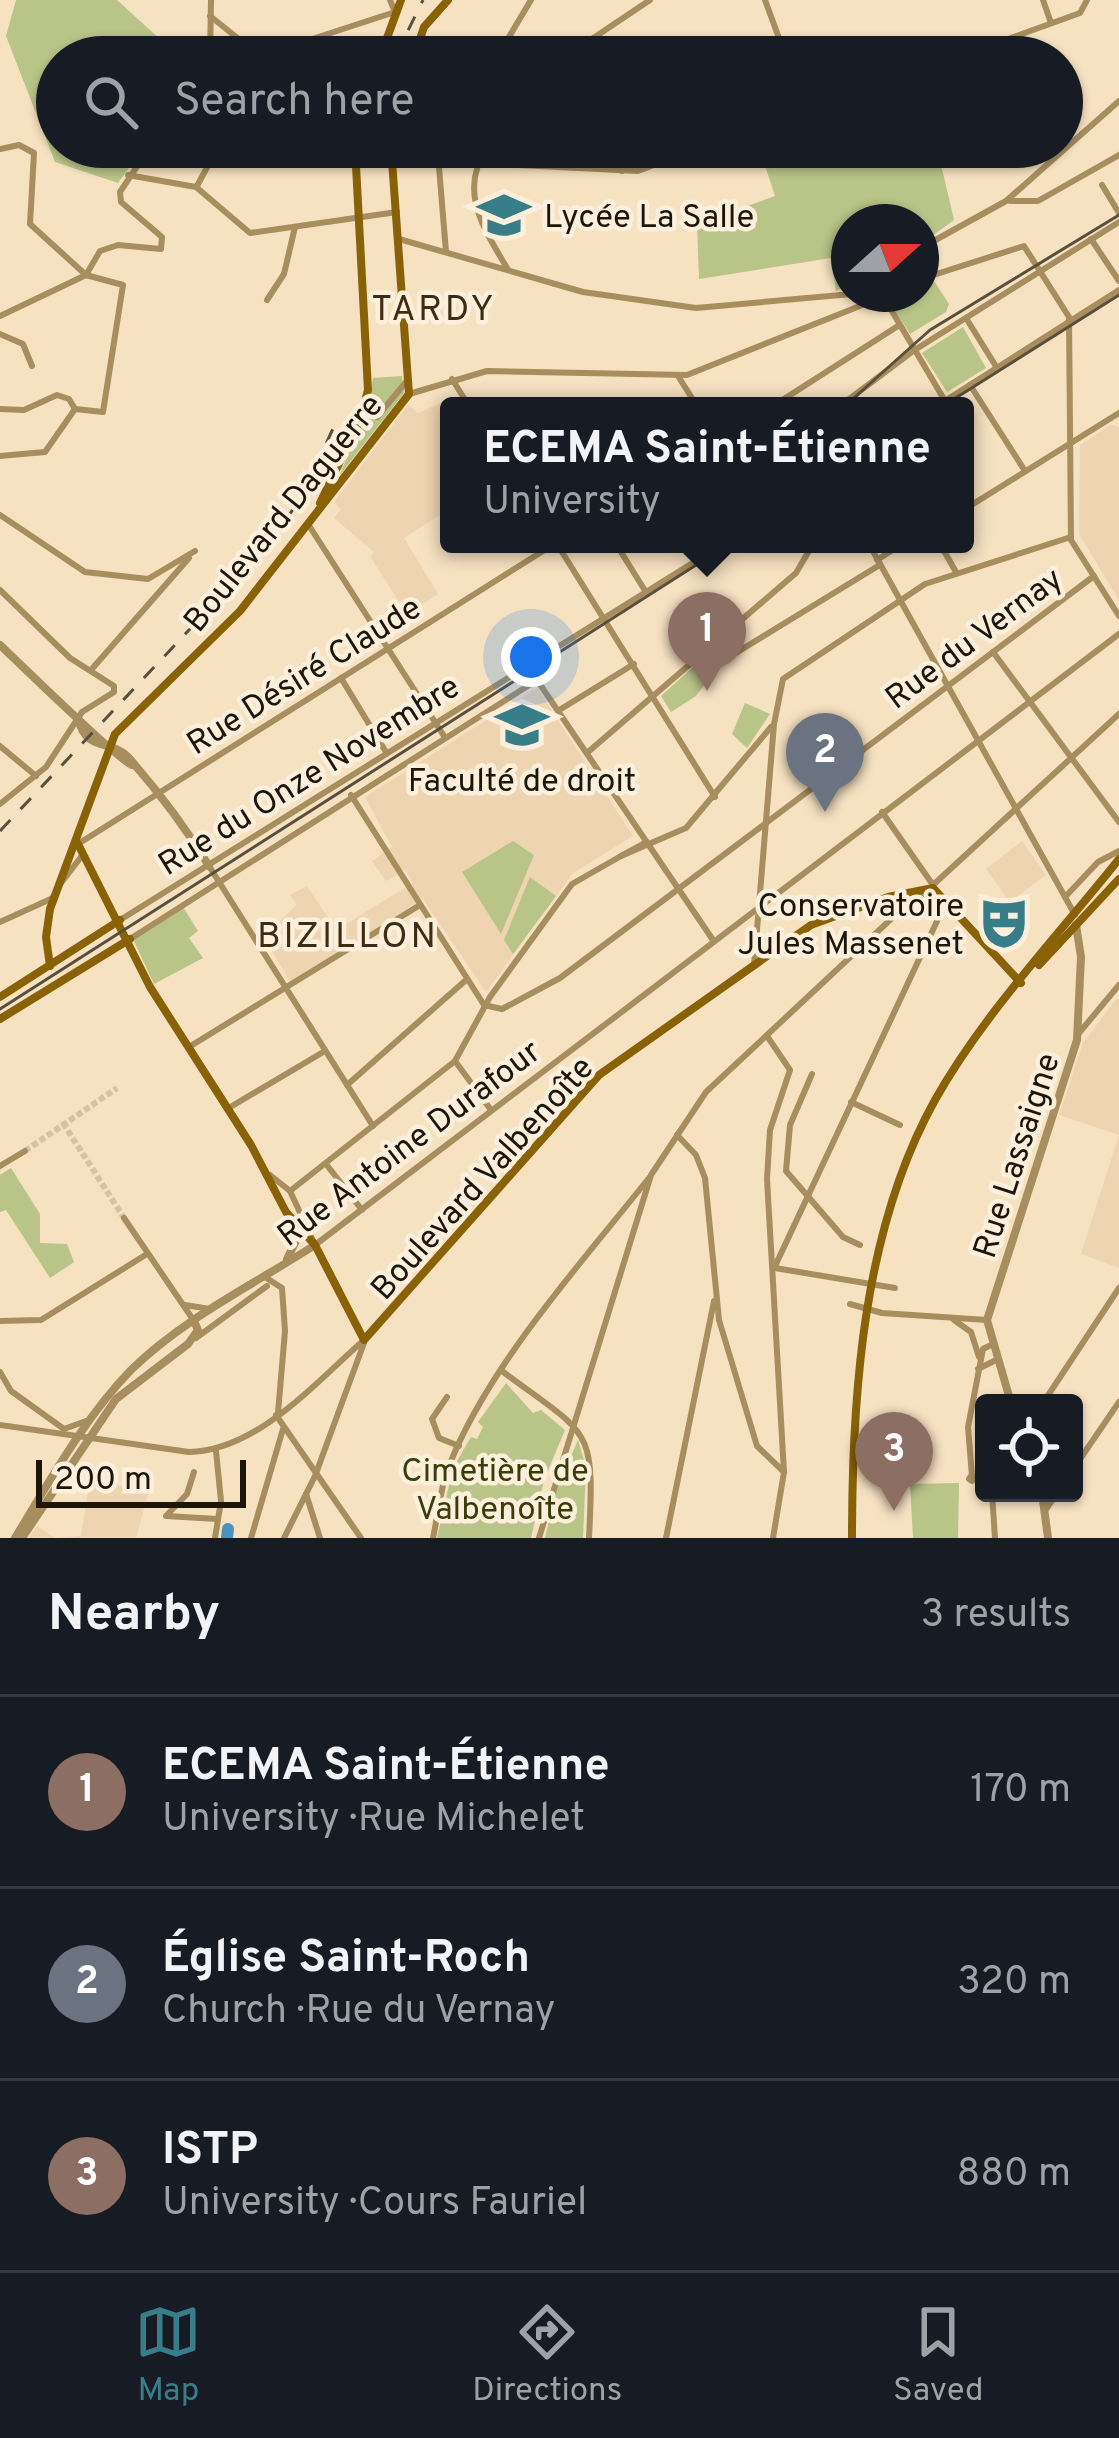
<!DOCTYPE html>
<meta charset="utf-8">
<style>
body{margin:0;font-family:Overpass,sans-serif;background:#242831;color:#f1f3f6}
.controls{position:absolute;right:36px;bottom:36px;display:grid;overflow:hidden;border-radius:12px;box-shadow:0 3px 9px #0004}
.controls button{width:108px;height:108px;display:grid;place-items:center;padding:0;border:0;border-bottom:3px solid #363941;background:#171b24;color:#f1f3f6;font:60px sans-serif}
.compass{position:absolute;left:831px;top:204px;width:108px;height:108px;border-radius:50%;background:#171b24;box-shadow:0 3px 9px #0004;rotate:69deg}
.scale{position:absolute;left:36px;bottom:30px;width:210px;box-sizing:border-box;padding-left:12px;border:6px solid #1c1509;border-top:0;font-size:33px;line-height:42px;white-space:nowrap;color:#1c1509;-webkit-text-stroke:9px #fcefdc;paint-order:stroke}
.you{position:absolute;left:531px;top:657px;width:42px;height:42px;margin:-30px;border:9px solid #fff;border-radius:50%;background:#1a73e8;box-shadow:0 0 0 18px #1a73e833}
.badge{display:grid;place-items:center;width:78px;height:78px;border-radius:50%;background:#387e89;color:#fff;font-size:39px;font-weight:700}
.pin{position:absolute;translate:-50% -99px;filter:drop-shadow(0 3px 6px #0008)}
.pin::after{content:'';position:absolute;top:63px;width:42px;height:36px;background:inherit;clip-path:polygon(0 0,100% 0,50% 100%)}
.popup{position:absolute;left:440px;top:397px;width:534px;height:156px;box-sizing:border-box;display:grid;place-content:center;border-radius:12px;background:#171b24;filter:drop-shadow(0 3px 9px #0005);font-size:39px;white-space:nowrap;color:#9ea1a6}
.popup b{font-size:45px;color:#f1f3f6}
.popup::after{content:'';position:absolute;left:50%;top:100%;margin-left:-24px;border:24px solid transparent;border-top-color:#171b24}
.list{margin:0;padding:0;list-style:none}
h2{display:flex;justify-content:space-between;align-items:center;height:156px;margin:0;padding:0 48px;font-size:51px}
h2 small{font-size:39px;font-weight:400;color:#9ea1a6}
.list li{display:grid;grid-template-columns:78px 1fr auto;gap:36px;align-items:center;box-sizing:border-box;height:192px;padding:0 48px;border-top:3px solid #363941}
.list b{display:block;font-size:45px;white-space:nowrap}
.list p{margin:0;font-size:39px;white-space:nowrap;color:#9ea1a6}
.list em{font-size:39px;font-style:normal;color:#9ea1a6}
.icon{flex:none;width:66px;height:66px;fill:none;stroke:currentColor;stroke-width:2;stroke-linecap:round;stroke-linejoin:round}
.map{position:relative;flex:none;width:1119px;height:1538px;overflow:hidden}
.search{position:absolute;background:#171b24;box-shadow:0 3px 9px #0004;left:36px;right:36px;top:36px;height:132px;display:flex;align-items:center;gap:30px;box-sizing:border-box;padding:0 42px;border-radius:66px;color:#9ea1a6;font-size:45px}
.sheet{height:732px;background:#171b24}
nav{display:flex;justify-content:space-around;align-items:center;box-sizing:border-box;height:168px;border-top:3px solid #363941;background:#171b24;font-size:33px;color:#9ea1a6}
nav a{display:grid;justify-items:center;gap:6px}
nav .on{color:#387e89}
.map>svg:first-child{display:block}
</style>
<div class="map">
<svg width="1119" height="1538" viewBox="0 0 1119 1538">
<rect width="100%" height="100%" fill="#f6e1c1"/>
<g fill="#eed4b0">
<path d="M457,396L463,406H449V509L404,538L438,594L407,614L370,556L374,552L334,518L341,509L334,502L408,405L418,413Z"/>
<path d="M1111,425L1119,427V600L1079,534L1080,445Z"/>
<path d="M537,688L633,836L573,873L486,992L423,899L290,982L273,952L280,932L277,924L297,904L290,895L307,886L336,930L413,883L405,870L386,881L372,861L392,847L365,797Z"/>
<path d="M1022,841L1046,875L1010,902L986,869Z"/>
<path d="M1117,998L1119,1000V1268L1081,1254L1119,1135L1059,1115L1083,1043Z"/>
<path d="M98,1478L141,1493L149,1490L136,1538H29L37,1526L55,1538L81,1536L90,1479Z"/>
</g>
<g fill="#b9c488">
<path d="M16,0H117L161,40L157,57H57V147H144L118,183L55,162L6,36Z"/>
<path d="M759,147H937L954,220L921,244V222H849V284L836,291L831,258L699,279L697,224L775,196Z"/>
<path d="M932,278L949,304L946,312L910,334L888,300L921,294V283Z"/>
<path d="M963,327L986,368L947,392L922,353Z"/>
<path d="M402,376L404,393L339,476L369,407L373,378Z"/>
<path d="M693,667L710,677L696,696L671,712L661,696Z"/>
<path d="M745,703L770,714L747,748L732,734Z"/>
<path d="M513,841L534,855L501,934L462,872Z"/>
<path d="M530,877L556,896L513,954L504,940Z"/>
<path d="M183,907L198,931L189,938L203,958L154,984L133,939Z"/>
<path d="M11,1168L40,1214V1243L67,1244L74,1262L50,1278L6,1210L0,1212V1175Z"/>
<path d="M506,1383L533,1413L541,1410L565,1430L544,1480L531,1538H437L453,1468L471,1437L477,1439L483,1427L478,1422Z"/>
<path d="M578,1440L586,1467L583,1538H545L556,1491Z"/>
<path d="M959,1483L958,1538H913L910,1484Z"/>
</g>
<g fill="none" stroke-linecap="round" stroke-linejoin="round">
<path stroke="#4b92bc" stroke-width="12" d="M227,1538L228,1529"/>
<g stroke="#d5c2a5" stroke-width="6" stroke-dasharray="6 3" stroke-linecap="butt">
<path d="M63,1123L124,1218"/>
<path d="M25,1151L117,1088"/>
</g>
<g stroke="#a88d5f" stroke-width="6">
<path d="M1043,0L1051,23"/>
<path d="M210,16L260,56L395,12L390,0"/>
<path d="M210,57L211,0"/>
<path d="M497,57L531,0"/>
<path d="M565,57L650,0"/>
<path d="M765,57L783,49L765,0"/>
<path d="M958,57L1080,13L1087,0"/>
<path d="M442,147L438,155L446,252"/>
<path d="M488,147C457,190 484,229 507,268"/>
<path d="M622,147V171"/>
<path d="M0,149L19,145L34,153L30,224L86,275"/>
<path d="M354,155L393,156"/>
<path d="M478,163L638,171L702,147"/>
<path d="M128,175L196,187L250,233L397,212"/>
<path d="M1102,185L1119,213"/>
<path d="M197,186L218,147"/>
<path d="M1010,201H1038L1119,155"/>
<path d="M399,239L583,292L696,308L852,294"/>
<path d="M1091,239L1119,281"/>
<path d="M921,248L1006,201L1119,101"/>
<path d="M86,275L100,251L118,245L161,249L162,237L121,202L120,192L150,147"/>
<path d="M921,279L1024,246L1069,317L1071,540L1119,616"/>
<path d="M883,296L945,401"/>
<path d="M267,300L284,274L295,227"/>
<path d="M0,316L86,275L123,285L103,412L75,409"/>
<path d="M966,318L997,368"/>
<path d="M0,334L23,344L32,366"/>
<path d="M678,376L697,406"/>
<path d="M452,379L469,406"/>
<path d="M970,385L1025,471"/>
<path d="M409,394L487,371L687,375L890,294"/>
<path d="M773,406L898,326"/>
<path d="M840,406L913,351L1119,222"/>
<path d="M937,406L1119,290"/>
<path d="M363,408L377,417L406,382"/>
<path d="M0,409L24,410L57,395L69,399L75,409L45,452L0,456"/>
<path d="M965,509L1119,413"/>
<path d="M0,515L85,572L148,579L195,551"/>
<path d="M308,524L444,736"/>
<path d="M557,544L715,797"/>
<path d="M616,544L644,589"/>
<path d="M869,544L1075,915"/>
<path d="M940,544L956,572"/>
<path d="M877,560L902,544"/>
<path d="M0,590L70,658L114,686V692L82,712L46,767L0,804"/>
<path d="M993,652L1119,822"/>
<path d="M692,662L708,670L878,566"/>
<path d="M91,670L189,558"/>
<path d="M341,678L386,752"/>
<path d="M561,709L634,664"/>
<path d="M0,746L36,776"/>
<path d="M588,752L796,573L813,544"/>
<path d="M351,795L484,1005L502,1009L560,978L1094,576"/>
<path d="M882,812L933,885"/>
<path d="M647,842L621,856L686,828L771,727"/>
<path d="M78,844L554,544"/>
<path d="M209,866L373,1126"/>
<path d="M61,883L81,857"/>
<path d="M933,885L1119,714"/>
<path d="M1065,897L1098,862L1119,851"/>
<path d="M120,920L723,544"/>
<path d="M0,922L55,897"/>
<path d="M130,939L537,680L713,940"/>
<path d="M754,966L774,724L783,679L925,584L1071,537"/>
<path d="M1079,1033L1119,985"/>
<path d="M767,1036L790,1070L770,1130L767,1179L784,1472L773,1538"/>
<path d="M189,1047L420,905"/>
<path d="M455,1061L491,1110"/>
<path d="M812,1074L790,1125L786,1171L843,1237L860,1245"/>
<path d="M347,1085L466,980"/>
<path d="M851,1102L900,1125"/>
<path d="M227,1109L325,1051"/>
<path d="M677,1135L696,1155L705,1178L719,1320L757,1446L784,1472"/>
<path d="M326,1164L362,1210"/>
<path d="M0,1166L25,1151"/>
<path d="M270,1175L290,1191"/>
<path d="M290,1191L315,1245L1119,634"/>
<path d="M290,1191L455,1061L490,997L572,884L621,856"/>
<path d="M124,1218L194,1321"/>
<path d="M776,1264L946,902"/>
<path d="M775,1268L895,1288"/>
<path d="M265,1277L282,1288L285,1331L278,1413"/>
<path d="M850,1304L882,1313L987,1320"/>
<path d="M185,1305L210,1309"/>
<path d="M954,1320L971,1332L979,1357"/>
<path d="M0,1321L41,1320L147,1254"/>
<path d="M196,1338L267,1286"/>
<path d="M978,1369L996,1360"/>
<path d="M502,1371C590,1437 595,1424 589,1538"/>
<path d="M0,1372L11,1391L64,1429L86,1421"/>
<path d="M447,1397L432,1419L439,1438L459,1446"/>
<path d="M1043,1403L1119,1288"/>
<path d="M276,1415L361,1538"/>
<path d="M0,1425L189,1452C257,1451 316,1382 364,1340"/>
<path d="M1074,1468L1119,1402"/>
<path d="M194,1472L187,1494L166,1516L217,1519"/>
<path d="M971,1476L974,1479L972,1481L969,1479Z"/>
<path d="M972,1476L968,1427L983,1349L991,1345"/>
<path d="M992,1493L995,1538"/>
<path d="M306,1494L320,1538"/>
<path d="M1047,1508L1057,1493"/>
<path d="M215,1538L221,1501L216,1451"/>
<path d="M251,1538L283,1429"/>
<path d="M284,1538L315,1476L364,1343"/>
<path d="M433,1538C438,1515 440,1488 449,1466C488,1366 582,1262 649,1178"/>
<path d="M539,1538L651,1175L706,1092L921,891L938,912"/>
<path d="M666,1538L714,1301"/>
</g>
<g stroke="#a88d5f" stroke-width="8">
<path d="M0,645C19,663 120,762 132,765"/>
<path d="M78,718C86,753 111,739 128,757C158,791 184,825 209,866"/>
<path d="M287,1259L297,1239L289,1219"/>
<path d="M1011,1403L987,1320L1077,1040L1081,957L1076,925"/>
<path d="M1042,1493L1048,1538"/>
<path d="M15,1538C49,1482 85,1417 131,1370C184,1318 253,1285 315,1245"/>
<path d="M22,1538L116,1399L188,1344L198,1330L194,1321"/>
</g>
<g stroke="#896207" stroke-width="8">
<path d="M380,57L401,0"/>
<path d="M414,57L424,27L448,0"/>
<path d="M320,503L360,420L368,390L355,147"/>
<path d="M78,844L150,987L251,1145L286,1212L315,1245L364,1340L599,1075L811,925L888,897L933,888L1021,983"/>
<path d="M1039,965L1119,879"/>
<path d="M50,966L46,937L50,909L115,734L240,611L409,394L391,147"/>
<path d="M0,997L120,920"/>
<path d="M0,1019L130,939"/>
<path d="M852,1538C852,1394 863,1229 935,1100C984,1013 1057,937 1119,859"/>
</g>
<g stroke="#594f3d" stroke-width="3">
<path d="M845,406L930,330L1119,215"/>
<path d="M943,406L1119,295"/>
<path d="M0,1009L729,544"/>
</g>
<g stroke="#594f3d" stroke-width="3" stroke-dasharray="15 15" stroke-linecap="butt">
<path d="M395,57L423,0"/>
<path d="M0,831L268,546L302,496L336,422"/>
</g>
</g>
<defs>
<g id="university-bare" transform="scale(4.14)"><path d="M0-5L7-2L0 1L-7-2ZM-4 1L0 2.5L4 1V4Q0 6-4 4Z" fill="#387e89" stroke="#fcefdc" stroke-width="2.5" paint-order="stroke"/></g>
<g id="theatre-bare" transform="scale(4.14)"><path d="M-5-5.5Q0-4 5-5.5V0Q5 5 0 6Q-5 5-5 0ZM-3.3-2.5H-1v1.5H-3.3ZM1-2.5H3.3v1.5H1ZM-2.8 1Q0 5.5 2.8 1Z" fill="#387e89" stroke="#fcefdc" stroke-width="2.5" paint-order="stroke"/></g>
</defs>
<g fill-rule="evenodd">
<use href="#university-bare" x="504" y="215"/>
<use href="#university-bare" x="522" y="725"/>
<use href="#theatre-bare" x="1004" y="923"/>
</g>
<g text-anchor="middle" stroke-width="9" stroke-linejoin="round" paint-order="stroke">
<g font-size="33" fill="#1c1509" stroke="#fcefdc" text-anchor="start">
<text x="544" y="227">Lycée La Salle</text>
<text x="522" y="791" text-anchor="middle">Faculté de droit</text>
<text x="964" y="916" text-anchor="end">Conservatoire<tspan x="964" dy="38">Jules Massenet</tspan></text>
</g>
<g font-size="33" fill="#1c1509" stroke="#fcefdc">
<text transform="translate(282 512) rotate(-51)" y="12">Boulevard Daguerre</text>
<text transform="translate(973 637) rotate(-37)" y="12">Rue du Vernay</text>
<text transform="translate(303 674) rotate(-32)" y="12">Rue Désiré Claude</text>
<text transform="translate(308 774) rotate(-32)" y="12">Rue du Onze Novembre</text>
<text transform="translate(408 1142) rotate(-37)" y="12">Rue Antoine Durafour</text>
<text transform="translate(1015 1155) rotate(-72)" y="12">Rue Lassaigne</text>
<text transform="translate(481 1177) rotate(-48)" y="12">Boulevard Valbenoîte</text>
</g>
<g font-size="33" fill="#383e05" stroke="#fcefdc">
<text x="495" y="1481">Cimetière de<tspan x="495" dy="38">Valbenoîte</tspan></text>
</g>
<g font-size="36" letter-spacing="3" fill="#3e2d12" stroke="#fcefdc">
<text x="434" y="320">TARDY</text>
<text x="348" y="947">BIZILLON</text>
</g>
</g>
</svg>
<div class="controls">
<button><svg class="icon" aria-label="locate" viewBox="0 0 24 24"><circle cx="12" cy="12" r="6"/><path d="M12 2v4M12 18v4M2 12h4M18 12h4"/></svg></button>
</div>
<svg class="compass" viewBox="-18 -18 36 36"><path d="M0-13l5 13h-10z" fill="#e53935"/><path d="M0 13l5-13h-10z" fill="#9ea1a6"/></svg>
<div class="scale">200 m</div>
<div class="you"></div>
<div class="pin badge" style="left:707px;top:691px;background:#8d6e63">1</div>
<div class="popup"><b>ECEMA Saint-Étienne</b>University</div>
<div class="pin badge" style="left:825px;top:812px;background:#6b7280">2</div>
<div class="pin badge" style="left:894px;top:1511px;background:#8d6e63">3</div>
<div class="search"><svg class="icon" aria-label="search" viewBox="0 0 24 24"><circle cx="10" cy="10" r="6"/><path d="M15 15l6 6"/></svg>Search here</div>
</div>
<section class="sheet">
<h2>Nearby<small>3 results</small></h2>
<ul class="list">
<li><span class="badge" style="background:#8d6e63">1</span><div><b>ECEMA Saint-Étienne</b><p>University · Rue Michelet</p></div><em>170 m</em></li>
<li><span class="badge" style="background:#6b7280">2</span><div><b>Église Saint-Roch</b><p>Church · Rue du Vernay</p></div><em>320 m</em></li>
<li><span class="badge" style="background:#8d6e63">3</span><div><b>ISTP</b><p>University · Cours Fauriel</p></div><em>880 m</em></li>
</ul>
</section>
<nav>
<a class="on"><svg class="icon" aria-label="map" viewBox="0 0 24 24"><path d="M3 6l6-2 6 2 6-2v14l-6 2-6-2-6 2zM9 4v14M15 6v14"/></svg>Map</a>
<a><svg class="icon" aria-label="directions" viewBox="0 0 24 24"><path d="M12 3l9 9-9 9-9-9zM9 14v-3h6M13 9l2 2-2 2"/></svg>Directions</a>
<a><svg class="icon" aria-label="saved" viewBox="0 0 24 24"><path d="M7 4h10v16l-5-4-5 4z"/></svg>Saved</a>
</nav>
